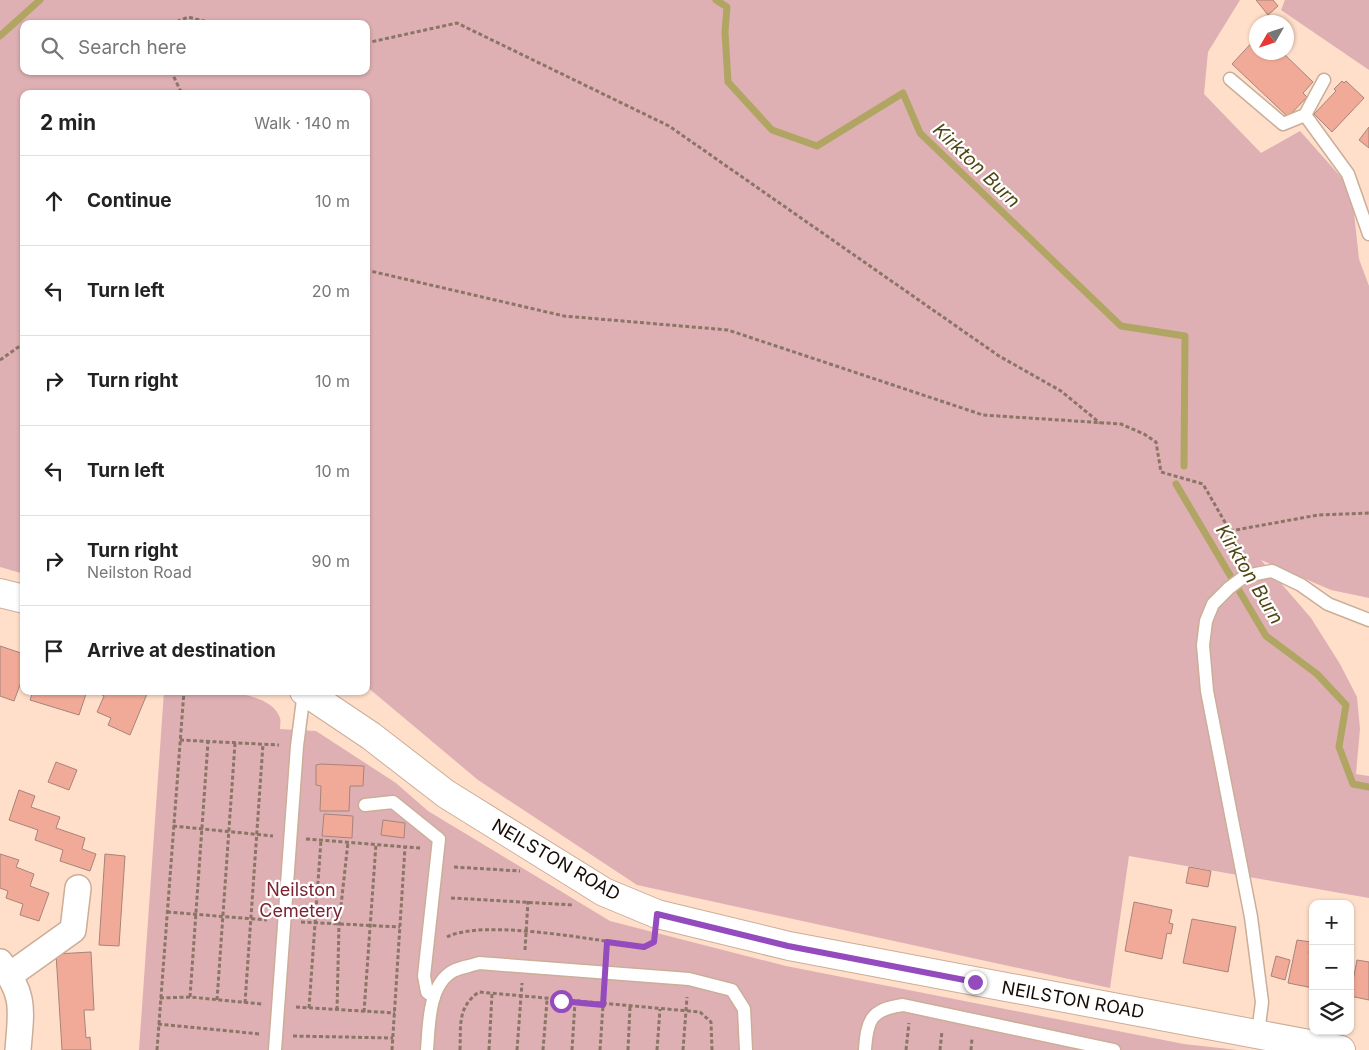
<!DOCTYPE html>
<meta charset="utf-8">
<style>
body{margin:0;font-family:Inter,sans-serif;background:#f6f6f6;color:#222}
.controls{position:absolute;right:15px;bottom:15px;display:grid;overflow:hidden;border-radius:10px;box-shadow:0 1px 4px #0004}
.controls button{width:45px;height:45px;display:grid;place-items:center;padding:0;border:0;border-bottom:1px solid #e0e0e0;background:#fff;color:#222;font:25px sans-serif}
.compass{position:absolute;left:1249px;top:15px;width:45px;height:45px;border-radius:50%;background:#fff;box-shadow:0 1px 4px #0004;rotate:231deg}
.stop{position:absolute;width:15px;height:15px;margin:-11px;border:4px solid #934bbe;border-radius:50%;background:#fff}
.stop.end{background:#934bbe;border-color:#fff;box-shadow:0 1px 5px #0008}
.list{margin:0;padding:0;list-style:none}
h2{display:flex;justify-content:space-between;align-items:center;height:65px;margin:0;padding:0 20px;font-size:21px}
h2 small{font-size:16px;font-weight:400;color:#767676}
.list li{display:grid;grid-template-columns:32px 1fr auto;gap:15px;align-items:center;box-sizing:border-box;height:90px;padding:0 20px;border-top:1px solid #e0e0e0}
.list b{display:block;font-size:19px;white-space:nowrap}
.list p{margin:0;font-size:16px;white-space:nowrap;color:#767676}
.list em{font-size:16px;font-style:normal;color:#767676}
.icon{flex:none;width:28px;height:28px;fill:none;stroke:currentColor;stroke-width:2;stroke-linecap:round;stroke-linejoin:round}
.map{position:relative;flex:none;width:1369px;height:1050px;overflow:hidden}
.search{position:absolute;background:#fff;box-shadow:0 1px 4px #0004;left:20px;top:20px;width:350px;height:55px;display:flex;align-items:center;gap:12px;box-sizing:border-box;padding:0 18px;border-radius:10px;color:#767676;font-size:19px}
.panel{position:absolute;background:#fff;box-shadow:0 1px 4px #0004;left:20px;top:90px;width:350px;height:605px;border-radius:10px}
.map>svg:first-child{display:block}
</style>
<div class="map">
<svg width="1369" height="1050" viewBox="0 0 1369 1050">
<rect width="100%" height="100%" fill="#ffdfc9"/>
<g fill="#dfb0b3" fill-rule="evenodd">
<path d="M0,0H1240L1208,52L1204,94L1261,153L1300,131L1341,177L1352,194L1359,259L1369,286V598L1331,590L1261,560L1311,618L1340,664L1357,697L1360,729L1356,774L1369,776V898L1129,856L1110,988L637,885L478,780L366,686V94H24V574L0,567ZM24,24H366V71H24Z"/>
<path d="M1285,0H1369V70L1281,10Z"/>
<path d="M164,691C191,691 269,685 280,718C281,721 280,726 280,729L316,731L396,783L428,811L610,921L786,966L1184,1044L1238,1050H139Z"/>
</g>
<g fill="none" stroke-linecap="round" stroke-linejoin="round">
<g stroke="#b1a563" stroke-width="7">
<path d="M716,0L727,7L725,32L728,82L772,130L817,146L903,93L920,133L1121,326L1185,336L1184,466"/>
<path d="M0,36L40,0"/>
<path d="M1176,484L1266,636L1317,674L1346,705L1339,747L1353,784L1369,787"/>
</g>
</g>
<g fill="#f1aa97" stroke="#a7847a">
<path d="M1256,0H1273L1278,6L1268,15Z"/>
<path d="M1256,38V52H1282L1313,82L1303,93L1307,97L1288,117L1232,64Z"/>
<path d="M1342,81L1344,83L1346,81L1364,98L1332,132L1314,114L1336,91L1334,89Z"/>
<path d="M1369,127V148L1359,140Z"/>
<path d="M0,646L24,654V674L14,701L0,696Z"/>
<path d="M33,691H87L79,715L30,700Z"/>
<path d="M96,691H140L147,694L130,735L108,725L111,718L97,712L104,696Z"/>
<path d="M56,762L77,770L69,790L48,782Z"/>
<path d="M321,764L364,766L363,786H350L349,811H320L321,786L316,785V765Z"/>
<path d="M19,790L35,796L31,807L60,817L56,828L85,838L82,849L96,854L90,871L60,861L63,850L35,840L38,830L9,820Z"/>
<path d="M324,814L353,816L352,838L322,836Z"/>
<path d="M383,820L405,823L404,838L381,835Z"/>
<path d="M0,854L19,860L16,867L34,874L30,886L49,893L39,921L20,915L23,904L6,898L8,891L0,888Z"/>
<path d="M105,854L125,856L119,946L99,945Z"/>
<path d="M1189,867L1211,871L1208,887L1186,883Z"/>
<path d="M1134,902L1172,910L1169,923L1173,924L1171,934L1167,933L1162,959L1125,951Z"/>
<path d="M1192,919L1236,927L1228,972L1183,963Z"/>
<path d="M1297,940L1311,942L1309,953H1313V988L1288,983Z"/>
<path d="M91,952L94,1010H84L86,1038L90,1037L91,1050H62L56,954Z"/>
<path d="M1276,956L1290,960L1285,980L1271,976Z"/>
<path d="M1357,960L1369,962V1000L1350,996Z"/>
</g>
<g fill="none" stroke-linecap="round" stroke-linejoin="round">
<g stroke="#cbad98" stroke-width="15">
<g id="lane">
<path d="M1230,79L1283,124L1305,115L1324,80"/>
<path d="M1305,115L1348,174L1369,234"/>
<path d="M365,805L393,802L439,839L424,976L427,992L434,997"/>
<path d="M1258,1033L1262,1002L1251,917L1207,691L1203,645L1206,621L1213,604L1229,588L1245,576L1272,571L1301,585L1328,604L1369,620"/>
<path d="M275,1050L297,746L304,692"/>
<path d="M427,1050C429,1026 428,985 453,971C461,967 471,966 479,963L689,979L732,990L744,1009L746,1050"/>
<path d="M865,1050C867,1020 871,1009 903,1005L1114,1050"/>
</g>
</g>
<g stroke="#cbad98" stroke-width="28">
<g id="street">
<path d="M0,962C26,996 21,1010 18,1050"/>
<path d="M10,975L73,930L78,888"/>
</g>
</g>
<g stroke="#cbad98" stroke-width="30">
<g id="secondary">
<path d="M0,593L24,599"/>
<path d="M304,691L371,736L446,794L604,892L657,914L789,946L1341,1050"/>
</g>
</g>
<g stroke="#8a7567" stroke-width="3" stroke-dasharray="4 2.5" stroke-linecap="butt">
<path d="M171,24L188,17L215,24"/>
<path d="M366,43L457,23L669,126L999,356L1061,391L1100,423"/>
<path d="M171,71L182,94"/>
<path d="M366,270L564,316L728,330L983,415L1121,424L1144,434L1156,442L1161,472L1203,484L1230,531L1318,515L1369,513"/>
<path d="M0,360L24,343"/>
<path d="M180,740L279,745"/>
<path d="M173,826L273,836"/>
<path d="M306,839L420,848"/>
<path d="M454,867L520,871"/>
<path d="M451,898L574,905"/>
<path d="M167,912L267,920"/>
<path d="M301,922L400,927"/>
<path d="M447,937C484,918 600,941 644,947L653,942L654,938"/>
<path d="M525,950L528,901"/>
<path d="M606,956L607,942"/>
<path d="M190,997L208,742"/>
<path d="M160,998L190,997L262,1004"/>
<path d="M217,1000L235,743"/>
<path d="M245,1003L263,744"/>
<path d="M296,1007L395,1013"/>
<path d="M309,1008L321,840"/>
<path d="M337,1010L339,924L348,842"/>
<path d="M364,1012L376,844"/>
<path d="M158,1024L260,1034"/>
<path d="M293,1036L393,1038"/>
<path d="M157,1050L184,691"/>
<path d="M392,1050L405,847"/>
<path d="M460,1050C461,1026 457,1007 479,992L700,1012L711,1022L712,1050"/>
<path d="M489,1050L492,994"/>
<path d="M517,1050L522,983"/>
<path d="M543,1050L547,1000"/>
<path d="M572,1050L575,1002"/>
<path d="M600,1050L604,990"/>
<path d="M628,1050L630,1007"/>
<path d="M657,1050L660,1009"/>
<path d="M683,1050L687,997"/>
<path d="M906,1050L909,1023"/>
<path d="M940,1050L942,1031"/>
<path d="M971,1050L972,1038"/>
</g>
<use href="#lane" stroke="#fff" stroke-width="12"/>
<use href="#street" stroke="#fff" stroke-width="25"/>
<use href="#secondary" stroke="#fff" stroke-width="28"/>
</g>
<g fill="none" stroke-linecap="round" stroke-linejoin="round">
<path stroke="#934bbe" stroke-width="6" d="M561,1001L603,1005L607,942L644,947L654,942L657,914L788,946L975,982"/>
</g>
<g text-anchor="middle" stroke-width="4.5" stroke-linejoin="round" paint-order="stroke">
<g font-size="18" fill="#150b05" stroke="#fff">
<text transform="translate(556 860) rotate(30)" y="6">NEILSTON ROAD</text>
<text transform="translate(1073 1000) rotate(10)" y="6">NEILSTON ROAD</text>
</g>
<g font-size="18" fill="#7a2432" stroke="#fff">
<text x="301" y="896">Neilston<tspan x="301" dy="21">Cemetery</tspan></text>
</g>
<g font-size="19" font-style="italic" fill="#4f4712" stroke="#fff">
<text transform="translate(977 165) rotate(44)" y="7">Kirkton Burn</text>
<text transform="translate(1250 574) rotate(59)" y="7">Kirkton Burn</text>
</g>
</g>
</svg>
<div class="controls">
<button>+</button>
<button>−</button>
<button><svg class="icon" aria-label="layers" viewBox="0 0 24 24"><path d="M12 4l9 5-9 5-9-5zM3 14l9 5 9-5"/></svg></button>
</div>
<svg class="compass" viewBox="-18 -18 36 36"><path d="M0-13l5 13h-10z" fill="#e53935"/><path d="M0 13l5-13h-10z" fill="#767676"/></svg>
<div class="stop" style="left:561px;top:1001px"></div>
<div class="stop end" style="left:975px;top:982px"></div>
<div class="search"><svg class="icon" aria-label="search" viewBox="0 0 24 24"><circle cx="10" cy="10" r="6"/><path d="M15 15l6 6"/></svg>Search here</div>
<section class="panel">
<h2>2 min<small>Walk · 140 m</small></h2>
<ul class="list">
<li><svg class="icon" aria-label="ahead" viewBox="0 0 24 24"><path d="M12 20V5M6 11l6-6 6 6"/></svg><div><b>Continue</b></div><em>10 m</em></li>
<li><svg class="icon" aria-label="left" viewBox="0 0 24 24"><path d="M17 20v-9H6M10 6l-5 5 5 5"/></svg><div><b>Turn left</b></div><em>20 m</em></li>
<li><svg class="icon" aria-label="right" viewBox="0 0 24 24"><path d="M7 20v-9h11M14 6l5 5-5 5"/></svg><div><b>Turn right</b></div><em>10 m</em></li>
<li><svg class="icon" aria-label="left" viewBox="0 0 24 24"><path d="M17 20v-9H6M10 6l-5 5 5 5"/></svg><div><b>Turn left</b></div><em>10 m</em></li>
<li><svg class="icon" aria-label="right" viewBox="0 0 24 24"><path d="M7 20v-9h11M14 6l5 5-5 5"/></svg><div><b>Turn right</b><p>Neilston Road</p></div><em>90 m</em></li>
<li><svg class="icon" aria-label="arrive" viewBox="0 0 24 24"><path d="M6 21V4h12l-3 4 3 4H6"/></svg><div><b>Arrive at destination</b></div></li>
</ul>
</section>
</div>
